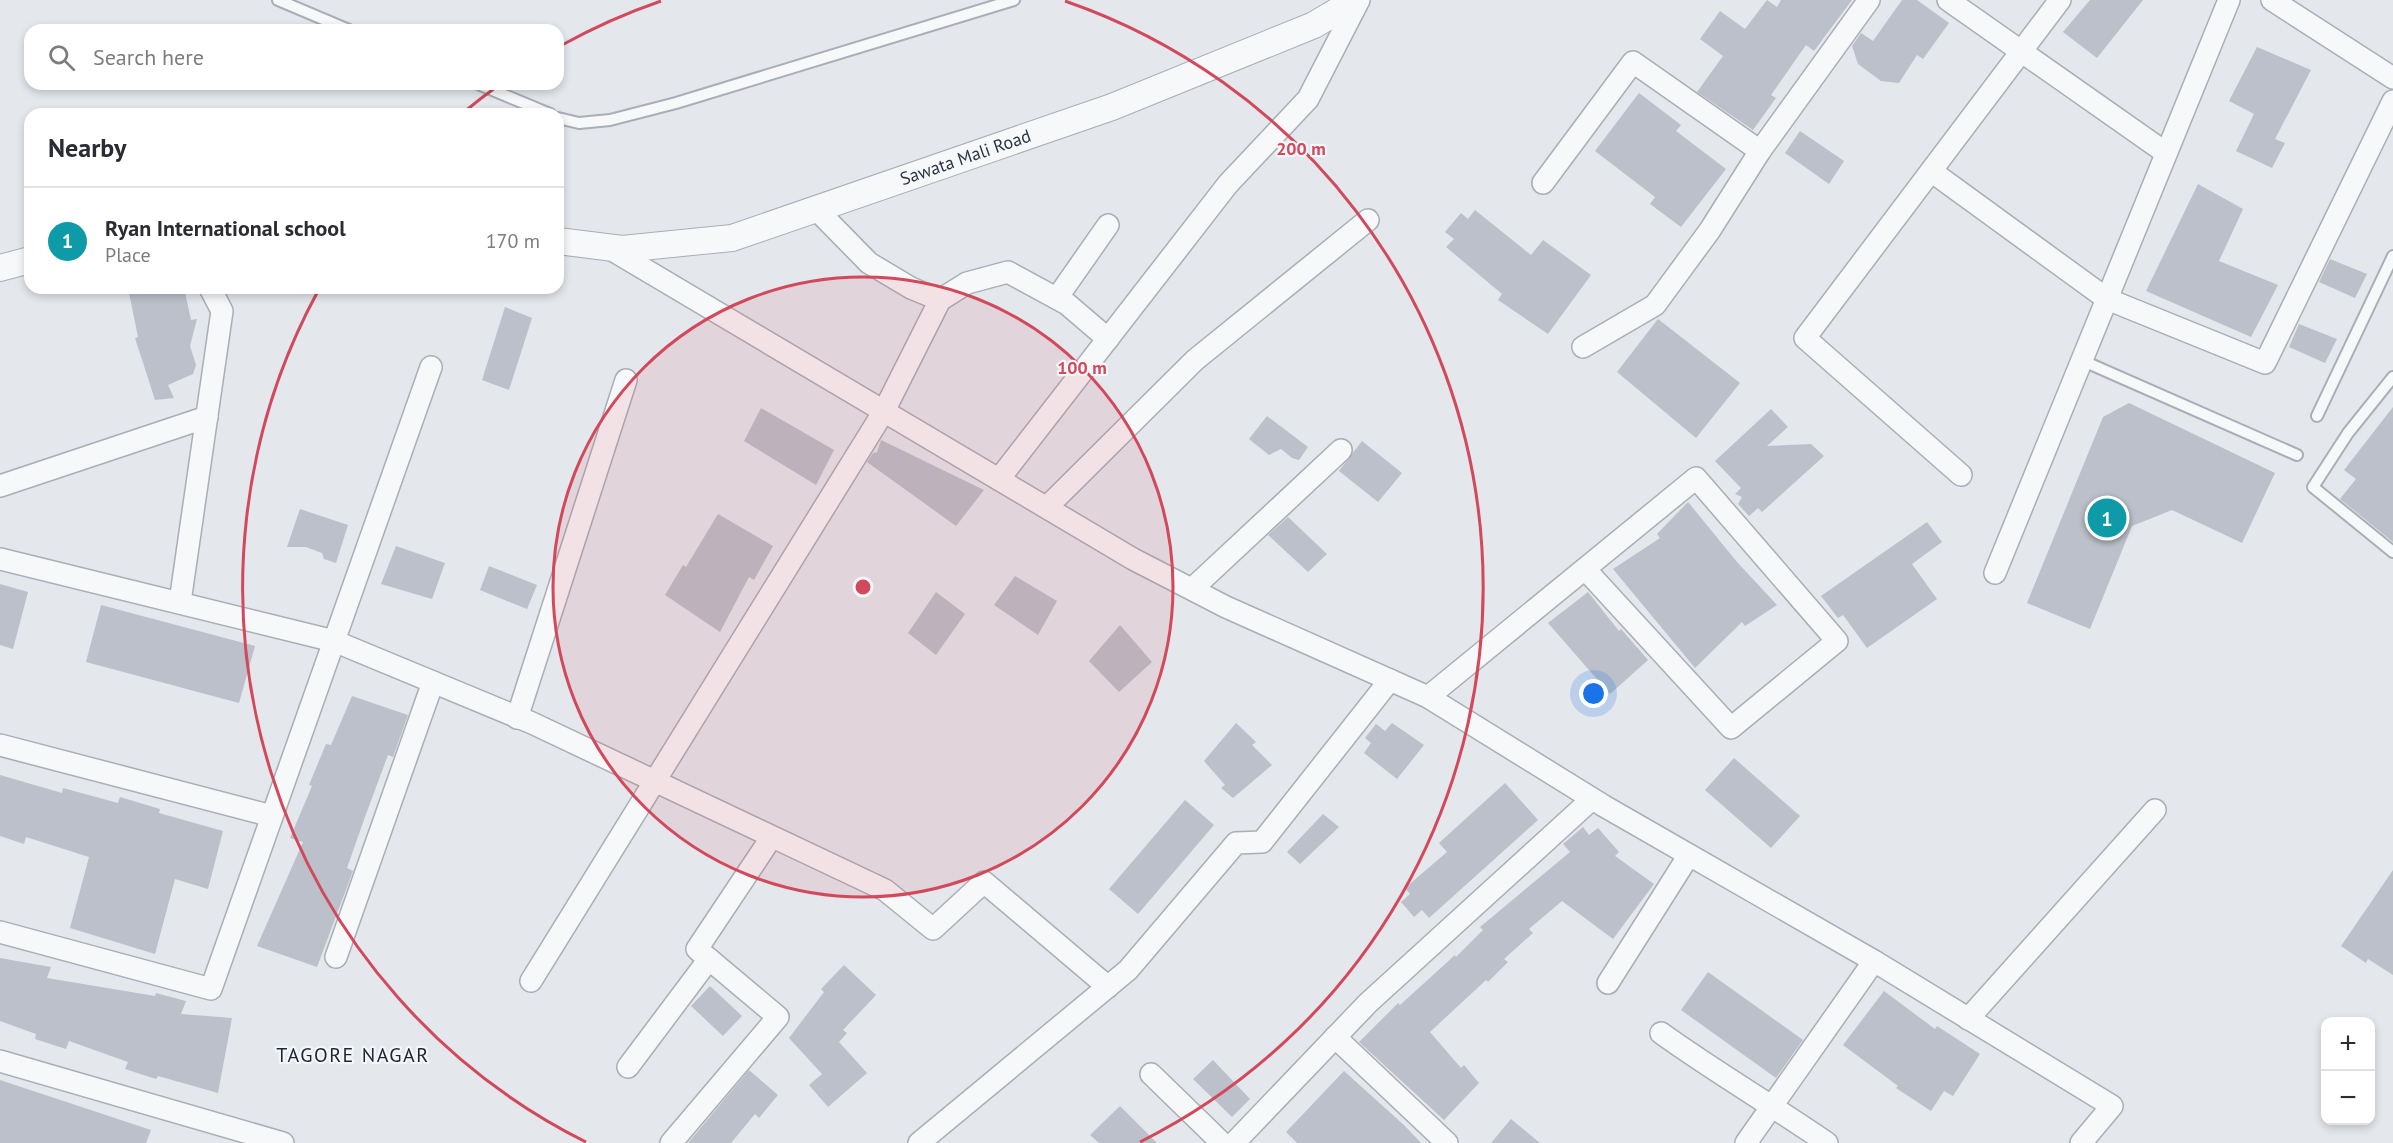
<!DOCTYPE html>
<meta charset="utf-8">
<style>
body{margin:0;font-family:"PT Sans",sans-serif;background:#f2f2f3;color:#2b2b33}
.controls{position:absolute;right:18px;bottom:18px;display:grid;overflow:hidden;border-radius:12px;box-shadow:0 3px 9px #0003}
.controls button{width:54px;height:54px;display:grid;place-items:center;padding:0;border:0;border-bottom:2px solid #e1e1e2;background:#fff;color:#2b2b33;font:30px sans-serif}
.you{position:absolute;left:1594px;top:694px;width:21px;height:21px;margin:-15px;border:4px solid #fff;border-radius:50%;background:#1a73e8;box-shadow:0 0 0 9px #1a73e833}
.badge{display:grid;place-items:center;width:39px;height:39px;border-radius:50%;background:#db2777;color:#fff;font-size:20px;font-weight:700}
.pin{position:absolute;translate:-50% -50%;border:3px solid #fff;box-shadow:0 2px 6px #0006}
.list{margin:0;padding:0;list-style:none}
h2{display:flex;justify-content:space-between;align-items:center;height:78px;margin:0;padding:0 24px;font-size:26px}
h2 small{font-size:20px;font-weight:400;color:#7c7c81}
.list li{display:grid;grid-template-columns:39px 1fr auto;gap:18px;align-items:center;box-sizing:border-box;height:108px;padding:0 24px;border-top:2px solid #e1e1e2}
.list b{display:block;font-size:22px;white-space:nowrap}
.list p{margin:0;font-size:20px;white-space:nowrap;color:#7c7c81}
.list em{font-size:20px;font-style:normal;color:#7c7c81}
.icon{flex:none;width:33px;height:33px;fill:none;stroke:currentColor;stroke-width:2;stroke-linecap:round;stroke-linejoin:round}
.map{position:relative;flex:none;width:2393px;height:1143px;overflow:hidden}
.search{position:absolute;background:#fff;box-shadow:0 3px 9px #0003;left:24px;top:24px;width:540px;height:66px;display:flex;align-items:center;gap:15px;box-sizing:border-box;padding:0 21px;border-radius:18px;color:#7c7c81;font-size:22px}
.panel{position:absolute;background:#fff;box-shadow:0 3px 9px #0003;left:24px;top:108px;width:540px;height:186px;border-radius:18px}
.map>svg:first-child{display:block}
</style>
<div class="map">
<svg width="2393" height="1143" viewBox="0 0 2393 1143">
<rect width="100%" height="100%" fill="#e4e7ec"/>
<g fill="#bbc0ca">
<path d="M1767,0L1777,7L1781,0H1852L1814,51L1806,45L1771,95L1776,98L1753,130L1697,92L1723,56L1700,39L1720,11L1745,29Z"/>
<path d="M1902,0H1917L1949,23L1923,59L1917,55L1899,83L1881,81L1858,64L1852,46L1861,33L1873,41Z"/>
<path d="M2090,0H2143L2097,58L2063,32Z"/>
<path d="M2257,47L2311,70L2275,139L2285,143L2272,168L2236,151L2254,114L2229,101Z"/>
<path d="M1639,93L1681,125L1676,131L1726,169L1681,227L1650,204L1655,197L1595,151Z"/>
<path d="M1800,131L1844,161L1829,184L1785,153Z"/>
<path d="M2198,184L2243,209L2219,261L2278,285L2251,337L2146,291Z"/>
<path d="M1475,210L1531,255L1543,240L1591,275L1548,334L1498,300L1502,294L1446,247L1454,239L1445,232L1461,213L1468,219Z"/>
<path d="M2330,259L2367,274L2355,298L2319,282Z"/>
<path d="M128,288H146L147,293L184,288L191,320L197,319L190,346L196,365L193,374L168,385L174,398L155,400L135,338L138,337Z"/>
<path d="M505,307L532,318L509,390L482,380Z"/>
<path d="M1658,319L1740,383L1696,438L1617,372Z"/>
<path d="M2299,324L2337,339L2325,363L2289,347Z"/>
<path d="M2129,403L2275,473L2242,543L2172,510L2132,526L2090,629L2027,603L2103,417Z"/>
<path d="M2393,407V542L2340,499L2356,479L2344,470Z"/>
<path d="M761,408L834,450L816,485L744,441Z"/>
<path d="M1771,409L1788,427L1767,446L1811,444L1824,456L1762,512L1758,508L1749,516L1738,504L1742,497L1735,494L1741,488L1715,461Z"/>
<path d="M1267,416L1308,447L1299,460L1292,458L1281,449L1269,455L1249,439Z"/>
<path d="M881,440L984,490L956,526L867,462L873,453L877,452Z"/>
<path d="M1362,441L1402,473L1378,502L1339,471Z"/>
<path d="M1688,502L1737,562L1777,605L1745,626L1742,622L1695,668L1613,569L1660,538L1657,534Z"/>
<path d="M300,509L348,525L336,563L324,559L322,553L306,547H287Z"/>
<path d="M718,514L773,546L754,580L749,577L720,632L665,595L683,565L686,567Z"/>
<path d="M1288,517L1327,554L1308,572L1268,535Z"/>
<path d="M1927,522L1942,542L1912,564L1937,599L1867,648L1843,615L1838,618L1821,596Z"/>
<path d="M396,546L445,563L432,599L381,584Z"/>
<path d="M489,566L537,585L527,609L480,590Z"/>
<path d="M1015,576L1057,601L1038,635L994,605Z"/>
<path d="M0,584L28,592L13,649L0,645Z"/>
<path d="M936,592L965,614L936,655L908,633Z"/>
<path d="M1588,592L1619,631L1621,629L1648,660L1610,694L1548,623Z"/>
<path d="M101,605L255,646L239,703L86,662Z"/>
<path d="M1120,625L1152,662L1119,692L1089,661Z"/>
<path d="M352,696L408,715L393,757L388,755L365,817L347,868L353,871L317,967L257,946L303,842L290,838L312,786L309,785L326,744L331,745Z"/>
<path d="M1236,723L1256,742L1252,745L1272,765L1233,798L1221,788L1225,785L1204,761Z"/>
<path d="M1392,723L1424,745L1397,779L1364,753L1371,743L1365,738L1376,724L1385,731Z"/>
<path d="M1734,758L1800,816L1771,848L1705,790Z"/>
<path d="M0,775L62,793L63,788L118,803L120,797L160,809L159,813L223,831L208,889L175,879L155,954L70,928L89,857L26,837L24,844L0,836Z"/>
<path d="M1505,783L1538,820L1429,918L1422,910L1414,917L1401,902L1410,894L1405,888L1447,852L1439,843Z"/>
<path d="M1185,800L1214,825L1138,914L1109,889Z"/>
<path d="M1323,814L1339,827L1300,864L1287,852Z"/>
<path d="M1583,827L1589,835L1598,828L1619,852L1615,856L1654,884L1613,939L1562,901L1529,929L1533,933L1504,959L1508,962L1488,982L1486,980L1430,1032L1461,1068L1464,1065L1479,1083L1444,1120L1359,1042L1398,1003L1400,1005L1455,955L1456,957L1483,930L1480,927L1570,852L1563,844Z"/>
<path d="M2393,870V975L2368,959L2366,963L2341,946Z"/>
<path d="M0,958L51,967L47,978L155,996L156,993L186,1001L181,1014L232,1018L218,1093L158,1076L156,1079L125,1069L128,1062L69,1041L66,1049L35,1039L36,1034L0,1021Z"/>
<path d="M844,965L876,995L843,1030L847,1033L839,1042L867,1073L828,1107L809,1085L822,1074L789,1038L824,992L821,989Z"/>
<path d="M1708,972L1803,1040L1776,1078L1681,1010Z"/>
<path d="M710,986L742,1016L723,1036L691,1006Z"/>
<path d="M1884,991L1935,1029L1937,1026L1980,1054L1953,1096L1944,1091L1931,1111L1896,1088L1898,1086L1843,1045Z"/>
<path d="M1213,1060L1250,1099L1232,1117L1193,1079Z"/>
<path d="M749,1070L778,1095L759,1118L755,1114L731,1143H688Z"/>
<path d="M1344,1071L1405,1126L1421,1143H1297L1286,1132Z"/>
<path d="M0,1080L151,1130L146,1143H0Z"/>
<path d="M1120,1106L1157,1143H1099L1090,1135Z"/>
<path d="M1511,1119L1540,1143H1491Z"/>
</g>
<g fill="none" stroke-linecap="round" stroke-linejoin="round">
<g stroke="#a9aeb7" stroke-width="14">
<g id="service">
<path d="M278,0L349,30"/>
<path d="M478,84L550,114"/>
<path d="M558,118L579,123L610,120L676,103L1014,0"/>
<path d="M2081,360L2297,455"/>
<path d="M2393,377L2348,433L2313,487L2393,552"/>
<path d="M2317,416L2393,256"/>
</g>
</g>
<g stroke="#a9aeb7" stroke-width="24">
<g id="minor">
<path d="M1948,0L2166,153"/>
<path d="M2272,0L2393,78"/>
<path d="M1931,171L2107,299L2265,363L2393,101"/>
<path d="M1543,183L1633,62L1760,151"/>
<path d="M815,208L869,263L911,288L940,300"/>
<path d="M607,247L1133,559L1226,607L1428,697L1604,806L1874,961L2112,1106L2081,1143"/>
<path d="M1057,298L1108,225"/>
<path d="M1583,347L1655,305L1710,230L1760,151L1869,0"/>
<path d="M1961,475L1805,338L2060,0"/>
<path d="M999,479L1228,184L1308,99L1359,0"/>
<path d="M0,486L207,417"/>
<path d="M1047,507L1195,360L1368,220"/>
<path d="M0,559L334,641L532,723L885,890L933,929L984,882L1108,987"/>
<path d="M1995,573L2229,0"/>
<path d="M1192,589L1341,450"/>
<path d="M180,602L222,311L210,288"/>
<path d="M1428,697L1696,478L1837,641L1731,728L1585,569"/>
<path d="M517,718L626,380"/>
<path d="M0,745L272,816"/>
<path d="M0,932L211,989L431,367"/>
<path d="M336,957L433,682"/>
<path d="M531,981L884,411L940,300L967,283L1008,272L1067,304L1108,339"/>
<path d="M1608,983L1689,855"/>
<path d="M1968,1019L2155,810"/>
<path d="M1661,1033C1715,1072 1772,1105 1827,1143"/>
<path d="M1335,1037L1447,1143"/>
<path d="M0,1061L283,1143"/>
<path d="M628,1067L709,959"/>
<path d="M1151,1074L1222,1143"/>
<path d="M671,1143L778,1017L697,949L771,838"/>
<path d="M919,1143L1128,970L1236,843L1262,842L1390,680"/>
<path d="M1234,1143L1368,1003L1592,799"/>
<path d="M1746,1143L1874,961"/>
</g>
</g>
<g stroke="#a9aeb7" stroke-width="28">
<g id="tertiary">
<path id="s1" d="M558,241L622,249L732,238L1112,107L1314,25L1356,0"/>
<path d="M0,268L30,260"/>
</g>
</g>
<use href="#service" stroke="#f7f8fa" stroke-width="10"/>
<use href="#minor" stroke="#f7f8fa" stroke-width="21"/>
<use href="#tertiary" stroke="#f7f8fa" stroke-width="26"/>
</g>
<circle cx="863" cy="587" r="310" fill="#d1495b" fill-opacity=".12"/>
<g fill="none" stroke="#d1495b" stroke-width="3">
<circle cx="863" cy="587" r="310"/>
<path d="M586 1142A620 620 0 0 1 318 291M464 112A620 620 0 0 1 499 85M562 45A620 620 0 0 1 661 1M1065 1A620 620 0 0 1 1140 1142"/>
</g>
<g text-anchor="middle" stroke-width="4.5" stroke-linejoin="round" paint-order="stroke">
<g font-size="18" fill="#2b3445" stroke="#f4f6f9">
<text dy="6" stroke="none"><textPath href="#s1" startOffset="422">Sawata Mali Road</textPath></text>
</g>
<g font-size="20" letter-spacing="1.5" fill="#1d2536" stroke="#f4f6f9">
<text x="353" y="1062">TAGORE NAGAR</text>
</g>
</g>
<circle cx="863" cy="587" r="9" fill="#d1495b" stroke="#f4f6f9" stroke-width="3"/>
<g font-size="18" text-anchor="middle" font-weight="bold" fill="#d1495b" stroke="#f4f6f9" stroke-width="4.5" stroke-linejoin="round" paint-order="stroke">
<text x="1301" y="155">200 m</text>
<text x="1082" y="374">100 m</text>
</g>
</svg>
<div class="controls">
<button>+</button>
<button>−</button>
</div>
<div class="you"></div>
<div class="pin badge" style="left:2107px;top:518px;background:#0f9aa8">1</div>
<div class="search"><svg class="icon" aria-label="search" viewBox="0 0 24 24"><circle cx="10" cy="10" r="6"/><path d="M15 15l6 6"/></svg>Search here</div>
<section class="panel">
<h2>Nearby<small></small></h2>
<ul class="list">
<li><span class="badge" style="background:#0f9aa8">1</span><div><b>Ryan International school</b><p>Place</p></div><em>170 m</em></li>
</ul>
</section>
</div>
